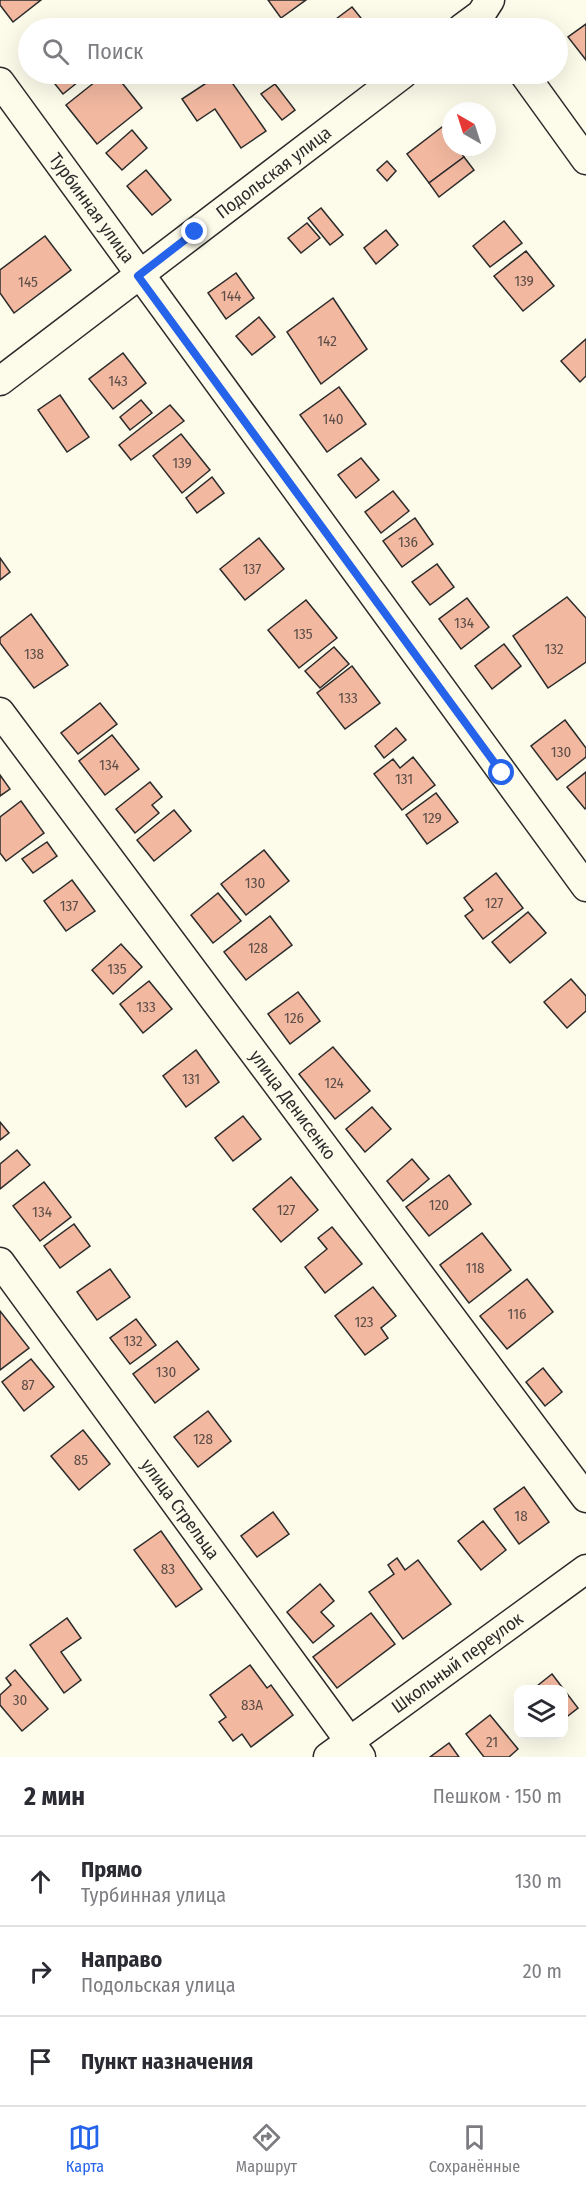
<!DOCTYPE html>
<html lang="ru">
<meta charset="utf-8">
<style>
body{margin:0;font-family:"Fira Sans Condensed",sans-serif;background:#f7f7f7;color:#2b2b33}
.controls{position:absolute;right:18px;bottom:18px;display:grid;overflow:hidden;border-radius:12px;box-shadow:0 6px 24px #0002}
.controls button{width:54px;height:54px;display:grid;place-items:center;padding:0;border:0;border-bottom:2px solid #e1e1e2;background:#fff;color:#2b2b33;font:30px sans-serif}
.compass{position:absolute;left:442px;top:102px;width:54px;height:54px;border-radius:50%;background:#fff;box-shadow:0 6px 24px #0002;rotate:321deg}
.stop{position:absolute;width:18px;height:18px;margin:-14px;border:4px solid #2563eb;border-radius:50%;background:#fff}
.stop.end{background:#2563eb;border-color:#fff;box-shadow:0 2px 6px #0008}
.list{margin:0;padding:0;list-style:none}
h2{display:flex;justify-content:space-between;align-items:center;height:78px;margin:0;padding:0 24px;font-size:26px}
h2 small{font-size:20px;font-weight:400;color:#7c7c81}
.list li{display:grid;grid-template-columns:39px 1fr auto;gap:18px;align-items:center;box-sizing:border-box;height:90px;padding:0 24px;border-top:2px solid #e1e1e2}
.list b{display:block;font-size:22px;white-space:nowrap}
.list p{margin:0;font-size:20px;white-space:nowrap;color:#7c7c81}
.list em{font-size:20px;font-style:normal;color:#7c7c81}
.icon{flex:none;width:33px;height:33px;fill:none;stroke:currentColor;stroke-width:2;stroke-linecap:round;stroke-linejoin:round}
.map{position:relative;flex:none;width:586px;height:1757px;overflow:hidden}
.search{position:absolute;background:#fff;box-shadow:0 6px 24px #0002;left:18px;right:18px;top:18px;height:66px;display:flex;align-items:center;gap:15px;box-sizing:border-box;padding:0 21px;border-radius:33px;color:#7c7c81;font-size:22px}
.sheet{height:348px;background:#fff}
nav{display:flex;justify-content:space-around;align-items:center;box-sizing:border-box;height:84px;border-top:2px solid #e1e1e2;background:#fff;font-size:16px;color:#7c7c81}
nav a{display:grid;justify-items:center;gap:3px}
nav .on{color:#2563eb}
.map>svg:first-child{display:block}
</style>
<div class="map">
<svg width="586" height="1757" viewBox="0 0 586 1757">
<rect width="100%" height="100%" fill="#fdfbea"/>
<g fill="#f2b8a0" stroke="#2b2b2b" stroke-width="1.5">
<path d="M0,0H41L13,22L0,5Z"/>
<path d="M268,0H306L281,18Z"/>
<path d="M352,7L369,28H324Z"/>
<path d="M586,24V60L568,37Z"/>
<path d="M47,74H88L63,94Z"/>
<path d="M105,74H115L142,108L97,144L66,105Z"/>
<path d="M220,74H226L266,131L241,148L215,109L197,121L182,99Z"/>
<path d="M326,74H347L334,83Z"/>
<path d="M275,84L295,110L282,120L261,94Z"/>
<path d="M442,127L451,139V147H457L464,157L429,183L407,154Z"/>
<path d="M132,130L147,148L122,170L106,153Z"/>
<path d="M464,157L474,170L439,197L429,183Z"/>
<path d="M387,161L396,171L387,181L377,170Z"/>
<path d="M146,170L171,200L152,215L127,186Z"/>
<path d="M321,208L343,235L330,245L308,218Z"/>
<path d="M504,221L522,243L490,267L473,246Z"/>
<path d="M307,223L320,238L301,253L288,238Z"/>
<path d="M386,230L398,245L376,264L364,248Z"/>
<path d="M45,236L71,270L14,313L0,293V270Z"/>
<path d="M526,251L554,286L523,311L494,276Z"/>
<path d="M236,273L254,298L226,319L208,293Z"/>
<path d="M333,298L367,349L321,384L287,332Z"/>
<path d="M259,317L275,337L252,355L236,336Z"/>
<path d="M586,339V376L580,382L561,361Z"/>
<path d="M123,353L146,383L113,409L89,379Z"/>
<path d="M339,387L366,424L327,452L300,415Z"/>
<path d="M60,395L89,437L67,452L38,410Z"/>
<path d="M141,400L152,413L130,430L120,417Z"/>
<path d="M170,405L184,421L131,460L119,445Z"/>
<path d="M181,434L210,470L182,493L153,456Z"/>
<path d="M361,458L379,480L356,498L338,475Z"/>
<path d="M212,477L224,493L197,513L186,498Z"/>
<path d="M393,491L409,511L381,533L365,512Z"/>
<path d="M415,518L433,544L402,567L383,541Z"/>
<path d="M259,538L284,569L245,600L220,569Z"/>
<path d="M0,558L10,572L0,580Z"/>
<path d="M437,564L454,587L430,605L412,582Z"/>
<path d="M567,597L586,618V662L548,688L513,636Z"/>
<path d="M467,598L489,627L461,649L439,619Z"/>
<path d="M306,600L337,638L299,668L268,630Z"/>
<path d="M31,614L68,665L34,688L0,643V638Z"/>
<path d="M504,644L521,666L492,689L475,666Z"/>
<path d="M334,647L349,664L320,688L305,671Z"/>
<path d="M352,666L380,703L345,729L317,693Z"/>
<path d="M100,703L117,724L78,754L61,733Z"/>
<path d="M565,720L586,748V757L557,780L531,746Z"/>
<path d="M396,728L406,740L384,758L375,746Z"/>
<path d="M112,735L139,769L105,795L79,761Z"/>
<path d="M413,757L435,785L402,810L374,774L393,759L400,768Z"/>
<path d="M586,772V808L585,809L567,787Z"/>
<path d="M0,775L10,789L0,796Z"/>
<path d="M150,782L162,797L152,805L159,813L135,833L116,809Z"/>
<path d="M436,793L458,822L427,844L406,815Z"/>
<path d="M21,801L44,833L6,861L0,853V817Z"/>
<path d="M174,810L191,831L154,861L137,840Z"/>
<path d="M47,842L57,856L33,873L22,859Z"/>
<path d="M264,850L289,881L246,915L221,884Z"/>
<path d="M496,873L523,908L483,939L465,916L473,910L464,898Z"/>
<path d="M72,880L95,911L66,931L44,901Z"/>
<path d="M218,893L241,921L213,943L191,915Z"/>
<path d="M528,912L546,933L510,963L492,942Z"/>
<path d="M270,916L292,945L246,980L224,952Z"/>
<path d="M121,944L142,967L113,994L92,970Z"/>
<path d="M571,979L586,996V1011L567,1028L544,1002Z"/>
<path d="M149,981L172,1009L143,1033L120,1004Z"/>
<path d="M298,992L320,1021L290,1044L268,1014Z"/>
<path d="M333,1047L370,1091L335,1119L299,1074Z"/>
<path d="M196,1050L219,1082L186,1107L163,1076Z"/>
<path d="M372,1107L391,1129L365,1152L346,1129Z"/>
<path d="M243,1116L261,1139L233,1161L215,1138Z"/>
<path d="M0,1122L9,1133L0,1140Z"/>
<path d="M17,1150L30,1165L0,1189V1164Z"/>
<path d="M412,1159L429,1179L403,1201L387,1181Z"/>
<path d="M449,1175L471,1204L429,1236L406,1207Z"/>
<path d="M291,1177L318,1210L281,1242L253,1209Z"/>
<path d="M44,1182L71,1217L40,1241L13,1206Z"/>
<path d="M74,1224L90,1246L60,1268L44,1246Z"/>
<path d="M332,1227L362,1264L325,1293L305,1267L327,1249L318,1238Z"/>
<path d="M482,1233L511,1270L469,1303L440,1265Z"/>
<path d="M110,1269L130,1297L97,1320L77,1292Z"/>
<path d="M527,1279L553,1312L507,1349L480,1316Z"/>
<path d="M373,1287L396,1316L381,1328L388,1338L365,1355L335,1316Z"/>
<path d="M0,1311L29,1348L0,1370Z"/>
<path d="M136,1319L156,1345L130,1364L110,1338Z"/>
<path d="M177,1341L199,1369L155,1403L133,1374Z"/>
<path d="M31,1359L54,1387L24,1411L2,1382Z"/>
<path d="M543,1368L562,1392L545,1406L526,1382Z"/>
<path d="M208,1411L231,1441L198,1467L174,1437Z"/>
<path d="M83,1430L110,1464L79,1490L51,1456Z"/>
<path d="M524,1487L549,1522L519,1544L494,1509Z"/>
<path d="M273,1512L289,1534L257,1557L241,1536Z"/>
<path d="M483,1521L506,1550L481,1570L458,1541Z"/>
<path d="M161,1531L202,1589L176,1607L134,1550Z"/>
<path d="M397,1558L405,1570L418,1560L451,1604L403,1639L369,1592L394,1574L388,1565Z"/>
<path d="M320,1584L334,1601L321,1612L334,1626L313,1643L287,1612Z"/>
<path d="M371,1613L395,1644L337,1688L313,1657Z"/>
<path d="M67,1618L81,1638L61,1652L81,1680L64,1693L30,1645Z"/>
<path d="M250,1665L267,1688L271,1685L293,1715L251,1747L242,1734L233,1741L219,1722L226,1717L210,1695Z"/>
<path d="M15,1670L48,1709L22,1731L0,1705V1695L11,1685L6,1678Z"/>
<path d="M552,1674L578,1708L564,1719V1690H532Z"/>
<path d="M490,1715L518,1749L509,1757H484L466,1734Z"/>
<path d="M449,1743L459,1757H430Z"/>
</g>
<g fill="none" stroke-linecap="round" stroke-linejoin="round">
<g stroke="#2b2b2b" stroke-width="31">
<g id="minor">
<path d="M462,28L481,14L490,0"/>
<path d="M524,74L586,160"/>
<path id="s1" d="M0,82L586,887"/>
<path id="s2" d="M0,381L403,74"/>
<path id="s3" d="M0,712L586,1498"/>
<path id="s4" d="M0,1262L361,1757"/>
<path id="s5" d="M328,1757L586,1569"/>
</g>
</g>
<use href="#minor" stroke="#fdfbea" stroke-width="28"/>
</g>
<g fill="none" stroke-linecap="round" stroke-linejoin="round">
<path stroke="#2563eb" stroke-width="8" d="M195,232L138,276L502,773"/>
</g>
<g text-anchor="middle" stroke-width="4.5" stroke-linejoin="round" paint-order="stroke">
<g font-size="15" fill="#5d4e48">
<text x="524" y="286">139</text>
<text x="28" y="287">145</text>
<text x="231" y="301">144</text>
<text x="327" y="346">142</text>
<text x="118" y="386">143</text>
<text x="333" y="424">140</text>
<text x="182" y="468">139</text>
<text x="408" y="547">136</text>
<text x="252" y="574">137</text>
<text x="464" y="628">134</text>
<text x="303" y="639">135</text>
<text x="554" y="654">132</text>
<text x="34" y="659">138</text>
<text x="348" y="703">133</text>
<text x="561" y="757">130</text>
<text x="109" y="770">134</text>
<text x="404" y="784">131</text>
<text x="432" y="823">129</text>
<text x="255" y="888">130</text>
<text x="494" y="908">127</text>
<text x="69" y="911">137</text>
<text x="258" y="953">128</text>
<text x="117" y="974">135</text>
<text x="146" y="1012">133</text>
<text x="294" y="1023">126</text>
<text x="191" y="1084">131</text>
<text x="334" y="1088">124</text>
<text x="439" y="1210">120</text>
<text x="286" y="1215">127</text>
<text x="42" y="1217">134</text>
<text x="475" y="1273">118</text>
<text x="517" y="1319">116</text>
<text x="364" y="1327">123</text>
<text x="133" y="1346">132</text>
<text x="166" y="1377">130</text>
<text x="28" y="1390">87</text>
<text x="203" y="1444">128</text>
<text x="81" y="1465">85</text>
<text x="521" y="1521">18</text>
<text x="168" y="1574">83</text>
<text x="20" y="1705">30</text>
<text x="252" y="1710">83А</text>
<text x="492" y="1747">21</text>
</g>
<g font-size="18" fill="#2b2b2b" stroke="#fdfbea">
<text dy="6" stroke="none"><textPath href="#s2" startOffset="344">Подольская улица</textPath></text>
<text dy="6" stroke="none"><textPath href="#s1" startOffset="156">Турбинная улица</textPath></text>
<text dy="6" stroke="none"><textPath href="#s3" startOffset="490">улица Денисенко</textPath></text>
<text dy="6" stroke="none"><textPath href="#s4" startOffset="306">улица Стрельца</textPath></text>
<text dy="6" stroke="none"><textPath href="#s5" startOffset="160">Школьный переулок</textPath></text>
</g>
</g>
</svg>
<div class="controls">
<button><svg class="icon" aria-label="layers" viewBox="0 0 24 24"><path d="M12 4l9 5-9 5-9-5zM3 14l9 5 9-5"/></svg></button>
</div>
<svg class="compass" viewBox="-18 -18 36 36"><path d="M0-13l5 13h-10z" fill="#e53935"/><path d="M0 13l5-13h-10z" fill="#7c7c81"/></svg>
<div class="stop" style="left:502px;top:773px"></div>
<div class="stop end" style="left:195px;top:232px"></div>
<div class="search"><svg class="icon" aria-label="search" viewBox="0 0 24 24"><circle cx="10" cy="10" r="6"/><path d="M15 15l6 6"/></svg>Поиск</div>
</div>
<section class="sheet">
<h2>2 мин<small>Пешком · 150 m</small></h2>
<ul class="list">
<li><svg class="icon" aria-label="ahead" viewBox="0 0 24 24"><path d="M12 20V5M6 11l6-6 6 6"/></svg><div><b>Прямо</b><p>Турбинная улица</p></div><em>130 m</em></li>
<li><svg class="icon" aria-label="right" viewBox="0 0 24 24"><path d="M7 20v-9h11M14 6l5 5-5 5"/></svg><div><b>Направо</b><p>Подольская улица</p></div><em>20 m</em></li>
<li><svg class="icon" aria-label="arrive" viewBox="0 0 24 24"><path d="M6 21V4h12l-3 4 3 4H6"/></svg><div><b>Пункт назначения</b></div></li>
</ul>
</section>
<nav>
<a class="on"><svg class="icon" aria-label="map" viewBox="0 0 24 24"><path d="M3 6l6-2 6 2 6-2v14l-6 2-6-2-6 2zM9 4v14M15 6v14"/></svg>Карта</a>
<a><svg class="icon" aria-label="directions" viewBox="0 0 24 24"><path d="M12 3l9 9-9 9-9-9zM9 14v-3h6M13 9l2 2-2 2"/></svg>Маршрут</a>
<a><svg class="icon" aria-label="saved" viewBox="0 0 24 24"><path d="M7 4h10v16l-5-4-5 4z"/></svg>Сохранённые</a>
</nav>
